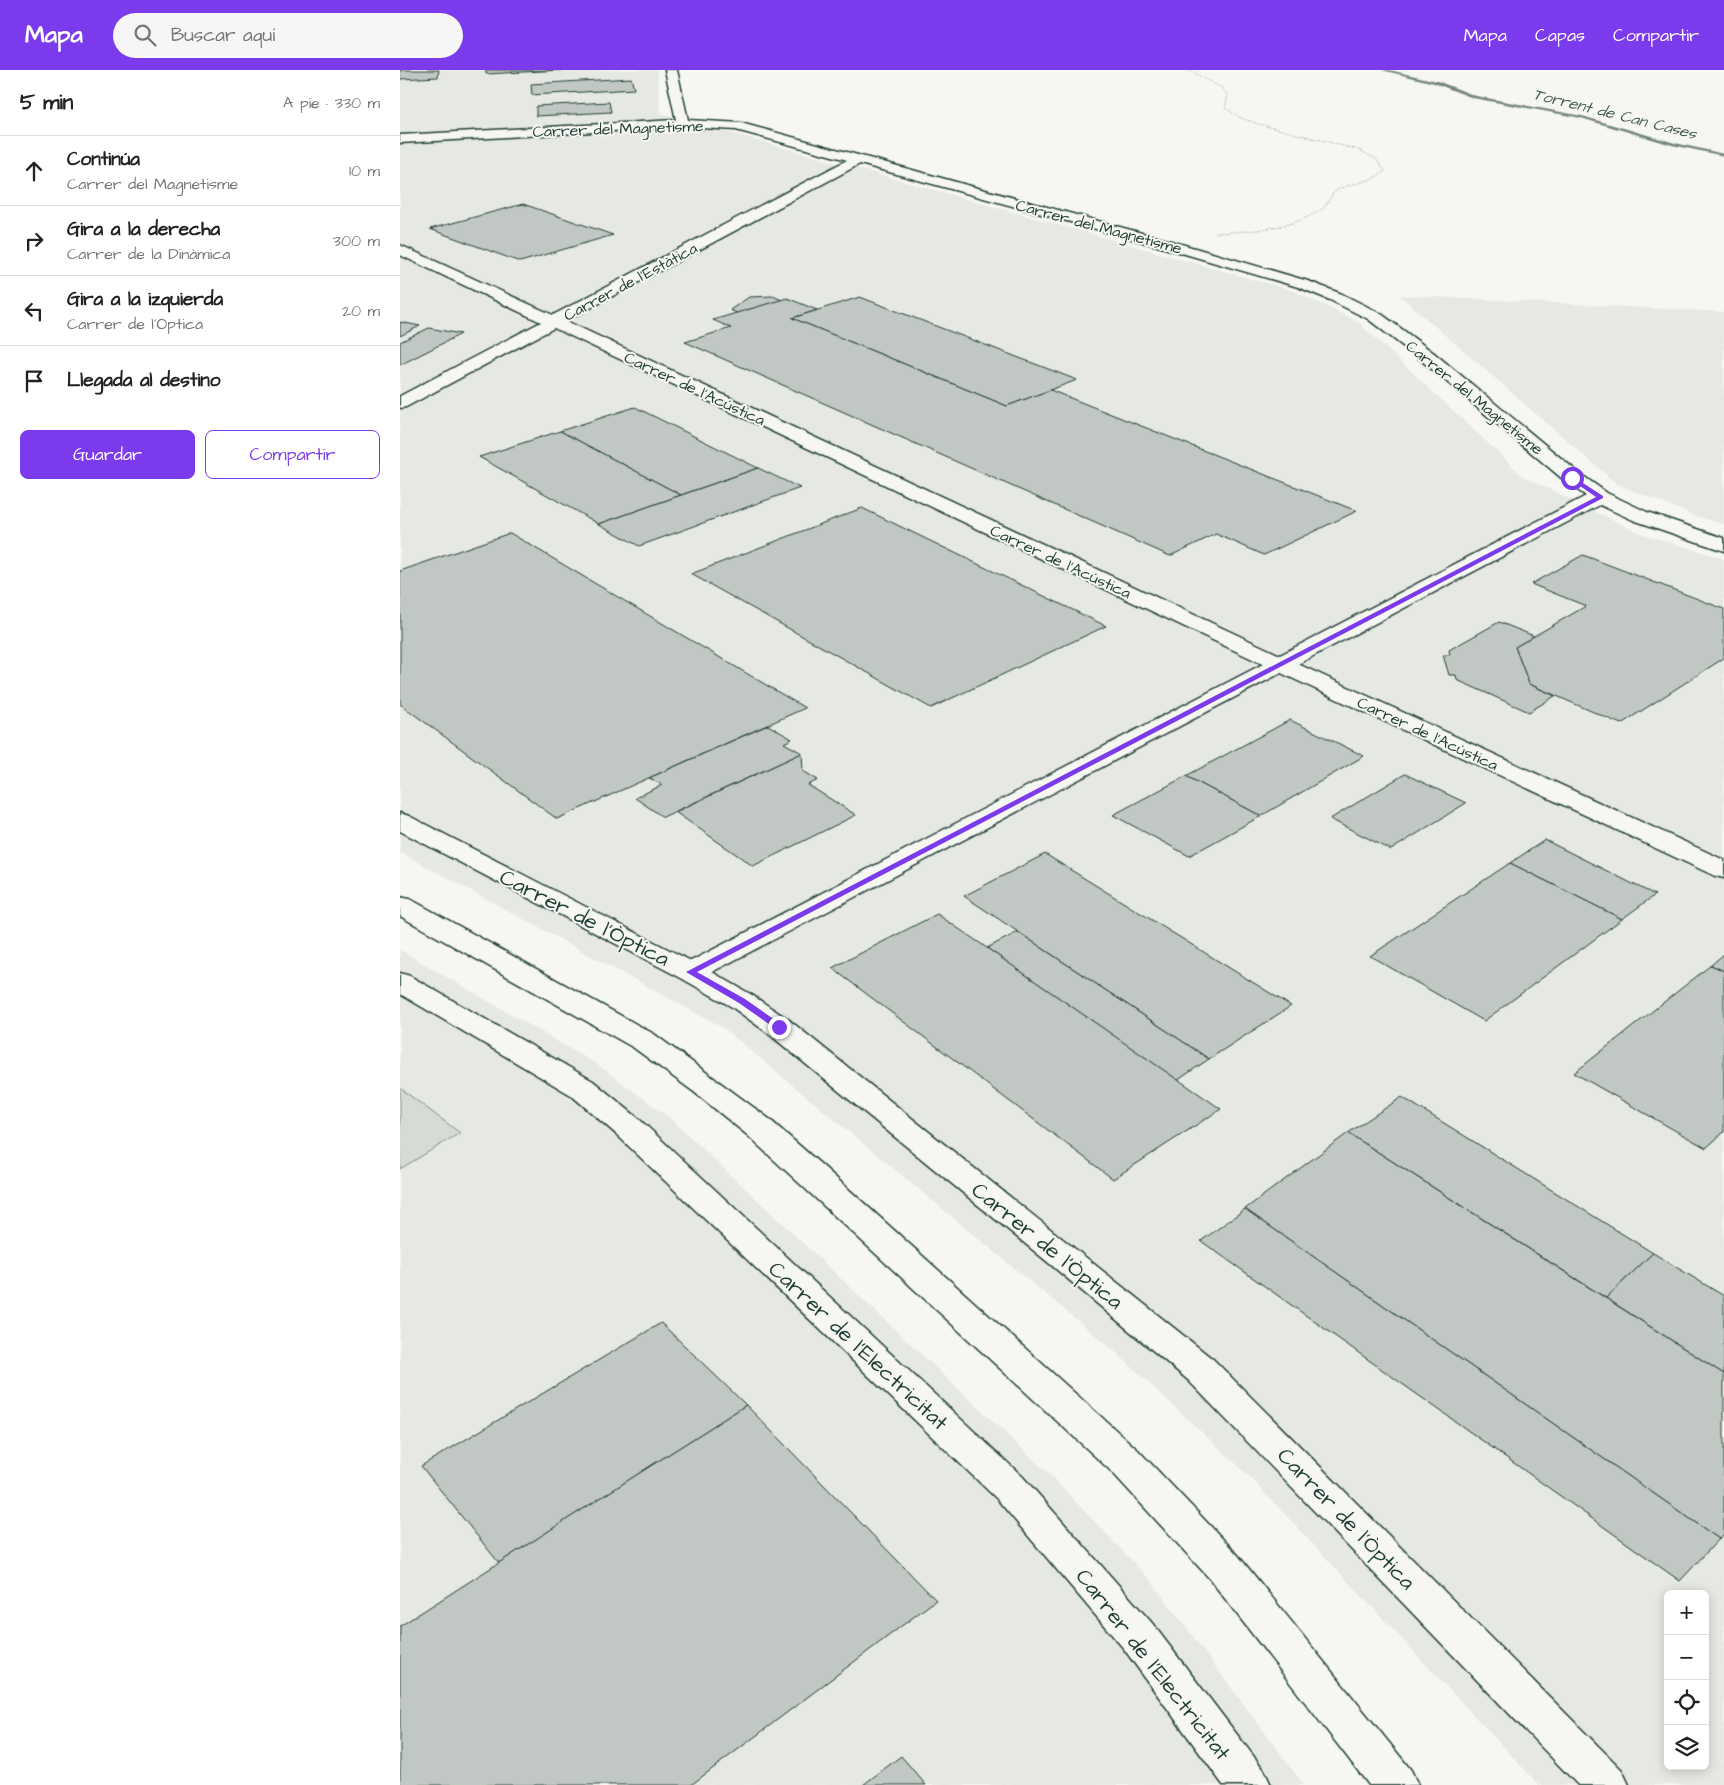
<!DOCTYPE html>
<html lang="es">
<meta charset="utf-8">
<style>
body{margin:0;font-family:"Architects Daughter",sans-serif;background:#f6f6f6;color:#222}
.controls{position:absolute;right:15px;bottom:15px;display:grid;overflow:hidden;border-radius:8px;box-shadow:0 2px 12px #0003}
.controls button{width:45px;height:45px;display:grid;place-items:center;padding:0;border:0;border-bottom:1px solid #e0e0e0;background:#fff;color:#222;font:25px sans-serif}
.stop{position:absolute;width:15px;height:15px;margin:-11px;border:4px solid #7c3aed;border-radius:50%;background:#fff}
.stop.end{background:#7c3aed;border-color:#fff;box-shadow:0 1px 5px #0008}
.list{margin:0;padding:0;list-style:none}
h2{display:flex;justify-content:space-between;align-items:center;height:65px;margin:0;padding:0 20px;font-size:21px}
h2 small{font-size:16px;font-weight:400;color:#767676}
.list li{display:grid;grid-template-columns:32px 1fr auto;gap:15px;align-items:center;box-sizing:border-box;height:70px;padding:0 20px;border-top:1px solid #e0e0e0}
.list b{display:block;font-size:19px;white-space:nowrap}
.list p{margin:0;font-size:16px;white-space:nowrap;color:#767676}
.list em{font-size:16px;font-style:normal;color:#767676}
.actions{display:flex;gap:10px;padding:15px 20px}
.actions a{flex:1;padding:11px 0;border:1px solid #7c3aed;border-radius:8px;text-align:center;font-size:18px;color:#7c3aed}
.actions .main{background:#7c3aed;color:#fff}
.icon{flex:none;width:28px;height:28px;fill:none;stroke:currentColor;stroke-width:2;stroke-linecap:round;stroke-linejoin:round}
.map{position:relative;flex:none;width:1324px;height:1715px;overflow:hidden}
header{display:flex;align-items:center;gap:30px;box-sizing:border-box;height:70px;padding:0 25px;background:#7c3aed;color:#fff}
header strong{font-size:24px}
nav{display:flex;gap:28px;margin-inline-start:auto;font-size:18px}
.search{width:350px;height:45px;background:#f6f6f6;display:flex;align-items:center;gap:12px;box-sizing:border-box;padding:0 18px;border-radius:28px;color:#767676;font-size:19px}
main{display:flex}
aside{flex:1;background:#fff}
.map>svg:first-child{display:block}
</style>
<header>
<strong>Mapa</strong>
<div class="search"><svg class="icon" aria-label="search" viewBox="0 0 24 24"><circle cx="10" cy="10" r="6"/><path d="M15 15l6 6"/></svg>Buscar aquí</div>
<nav><a>Mapa</a><a>Capas</a><a>Compartir</a></nav>
</header>
<main>
<aside>
<h2>5 min<small>A pie · 330 m</small></h2>
<ul class="list">
<li><svg class="icon" aria-label="ahead" viewBox="0 0 24 24"><path d="M12 20V5M6 11l6-6 6 6"/></svg><div><b>Continúa</b><p>Carrer del Magnetisme</p></div><em>10 m</em></li>
<li><svg class="icon" aria-label="right" viewBox="0 0 24 24"><path d="M7 20v-9h11M14 6l5 5-5 5"/></svg><div><b>Gira a la derecha</b><p>Carrer de la Dinàmica</p></div><em>300 m</em></li>
<li><svg class="icon" aria-label="left" viewBox="0 0 24 24"><path d="M17 20v-9H6M10 6l-5 5 5 5"/></svg><div><b>Gira a la izquierda</b><p>Carrer de l'Òptica</p></div><em>20 m</em></li>
<li><svg class="icon" aria-label="arrive" viewBox="0 0 24 24"><path d="M6 21V4h12l-3 4 3 4H6"/></svg><div><b>Llegada al destino</b></div></li>
</ul>
<div class="actions"><a class="main">Guardar</a><a>Compartir</a></div>
</aside>
<div class="map">
<svg width="1324" height="1715" viewBox="0 0 1324 1715">
<rect width="100%" height="100%" fill="#f6f6f2"/>
<filter id="ink" filterUnits="userSpaceOnUse"><feTurbulence type="fractalNoise" baseFrequency=".02" numOctaves="2"/><feDisplacementMap in="SourceGraphic" scale="10" xChannelSelector="R" yChannelSelector="G"/><feConvolveMatrix kernelMatrix="1 2 1 2 8 2 1 2 1" color-interpolation-filters="sRGB"/></filter>
<g filter="url(#ink)">
<g fill="#e6e8e4" fill-rule="evenodd">
<path d="M0,0H257L260,43L894,221L957,251L1124,407L1240,463L1324,489V1715H1139L849,1406L717,1283L322,957L0,782ZM1268,1524H1305V1696H1268Z"/>
<path d="M999,225L1324,242V454L1298,447L1217,414Z"/>
<path d="M0,880L198,995L271,1049L651,1406L751,1511L904,1715H0V1099L60,1063L0,1018Z"/>
</g>
<path fill="#d6dbd6" stroke="#7a8c85" d="M0,1018L60,1063L0,1099Z"/>
<g fill="none" stroke-linecap="round" stroke-linejoin="round">
<path fill="#72847d" fill-rule="evenodd" d="M982,0H989L1037,11L1076,26L1182,46L1275,73L1324,84V86L1272,75L1181,48L1073,28L1034,13Z"/>
</g>
<g fill="#c1c8c3" stroke="#1f3d34">
<path d="M0,0H39L38,7L0,9Z"/>
<path d="M86,0H162L86,4Z"/>
<path d="M231,8L234,19L132,25L131,14Z"/>
<path d="M209,32L211,42L136,46V36Z"/>
<path d="M123,134L213,165L120,192L30,159Z"/>
<path d="M373,226L382,230L337,243L330,240L349,227Z"/>
<path d="M460,227L677,310L607,336L392,248Z"/>
<path d="M387,228L417,240L392,248L607,336L650,320L957,441L864,485L816,464L770,486L285,272L331,258L313,250Z"/>
<path d="M0,252L20,256L0,266Z"/>
<path d="M29,258L61,264L0,295V272Z"/>
<path d="M235,337L358,398L281,425L160,361Z"/>
<path d="M160,361L281,425L199,454L79,387Z"/>
<path d="M358,398L400,418L239,476L199,454Z"/>
<path d="M462,438L706,556L531,638L291,504Z"/>
<path d="M110,463L405,638L157,749L0,634V501Z"/>
<path d="M1183,485L1324,539V588L1221,654L1129,614L1115,577L1186,536L1131,514Z"/>
<path d="M1099,552L1134,566L1115,577L1129,614L1155,626L1129,642L1057,610L1056,605H1049L1043,585H1050L1049,580Z"/>
<path d="M890,650L964,686L861,746L786,706Z"/>
<path d="M368,655L392,669L384,673L402,683L263,747L235,728L262,715L249,708Z"/>
<path d="M402,683L403,701L418,710L408,715L456,745L353,796L275,742Z"/>
<path d="M1005,704L1066,733L991,780L930,749Z"/>
<path d="M786,706L861,746L789,786L713,745Z"/>
<path d="M1145,770L1255,825L1222,849L1110,793Z"/>
<path d="M645,784L891,936L809,989L564,826Z"/>
<path d="M1110,793L1222,849L1084,951L970,886Z"/>
<path d="M537,844L587,878L821,1039L713,1109L432,898Z"/>
<path d="M618,862L809,989L778,1010L587,878Z"/>
<path d="M1324,884V901L1311,895Z"/>
<path d="M1311,895L1324,901V1062L1306,1078L1174,1003Z"/>
<path d="M1002,1027L1253,1183L1206,1228L948,1063Z"/>
<path d="M948,1063L1324,1304V1464L1319,1469L845,1139Z"/>
<path d="M845,1139L1319,1469L1280,1511L801,1171Z"/>
<path d="M1253,1183L1324,1226V1304L1206,1228Z"/>
<path d="M261,1253L346,1335L99,1493L21,1396Z"/>
<path d="M346,1335L536,1530L291,1715H0V1556Z"/>
<path d="M501,1686L526,1715H463Z"/>
</g>
<g fill="none" stroke-linecap="round" stroke-linejoin="round">
<g stroke="#1f3d34" stroke-width="3">
<g id="street">
<path d="M265,0H277L288,50L341,53L771,171L908,211L942,224L980,243L1034,283L1179,403L1207,423L1247,442L1324,468V481L1233,450L1200,435L898,594L1324,790V808L1315,806L881,603L312,902L352,925L389,950L814,1290L1222,1700L1229,1715H1178L788,1310L650,1194L369,964L332,937L281,908L0,761V743L9,746L291,891L863,594L154,258L6,337L0,338V326L141,252L0,185V175L153,245L447,90L336,60L283,57L0,73V65L276,50ZM460,94L761,177L898,217L930,230L968,249L1022,291L1165,411L1186,426L880,585L166,251Z"/>
<path d="M0,903L10,906L193,1011L238,1048L623,1407L752,1553L864,1700L871,1715H823L724,1579L597,1429L216,1064L171,1025L0,924Z"/>
</g>
</g>
<g stroke="#1f3d34" stroke-width="3">
<path id="secondary" d="M0,827L10,829L254,964L368,1048L425,1098L738,1380L837,1484L1011,1700L1018,1715H969L809,1508L712,1402L346,1064L294,1022L234,978L0,846Z"/>
</g>
<path stroke="#1f3d34" stroke-width="1" stroke-dasharray="0.5 2" stroke-linecap="butt" d="M788,0L822,18L828,25L825,38L841,48L862,55L959,80L976,89L985,101C971,113 955,112 939,119C929,124 929,136 919,141C888,160 850,161 815,163"/>
<use href="#street" fill="#f6f6f2" fill-rule="evenodd"/>
<use href="#secondary" fill="#f6f6f2" fill-rule="evenodd"/>
</g>
</g>
<path fill="#7c3aed" d="M1172,406L1203,426V428L297,902L345,929L382,955V959H376L339,933L286,902L1196,427L1170,409Z"/>
<g text-anchor="middle" stroke-width="4" stroke-linejoin="round" paint-order="stroke">
<g font-size="16" font-style="italic" fill="#425a52" stroke="#f6f6f2">
<text transform="translate(1215 43) rotate(14)" y="6">Torrent de Can Cases</text>
</g>
<g font-size="16" fill="#1f3d34" stroke="#f6f6f2">
<text transform="translate(218 58) rotate(-2)" y="6">Carrer del Magnetisme</text>
<text transform="translate(699 156) rotate(15)" y="6">Carrer del Magnetisme</text>
<text transform="translate(230 211) rotate(-28)" y="6">Carrer de l'Estàtica</text>
<text transform="translate(295 318) rotate(25)" y="6">Carrer de l'Acústica</text>
<text transform="translate(1075 327) rotate(39)" y="6">Carrer del Magnetisme</text>
<text transform="translate(661 491) rotate(25)" y="6">Carrer de l'Acústica</text>
<text transform="translate(1028 663) rotate(25)" y="6">Carrer de l'Acústica</text>
</g>
<g font-size="22" fill="#1f3d34" stroke="#f6f6f2">
<text transform="translate(185 847) rotate(27)" y="8">Carrer de l'Òptica</text>
<text transform="translate(648 1175) rotate(39)" y="8">Carrer de l'Òptica</text>
<text transform="translate(459 1275) rotate(43)" y="8">Carrer de l'Electricitat</text>
<text transform="translate(947 1448) rotate(46)" y="8">Carrer de l'Òptica</text>
<text transform="translate(754 1594) rotate(52)" y="8">Carrer de l'Electricitat</text>
</g>
</g>
</svg>
<div class="controls">
<button>+</button>
<button>−</button>
<button><svg class="icon" aria-label="locate" viewBox="0 0 24 24"><circle cx="12" cy="12" r="6"/><path d="M12 2v4M12 18v4M2 12h4M18 12h4"/></svg></button>
<button><svg class="icon" aria-label="layers" viewBox="0 0 24 24"><path d="M12 4l9 5-9 5-9-5zM3 14l9 5 9-5"/></svg></button>
</div>
<div class="stop" style="left:1172px;top:408px"></div>
<div class="stop end" style="left:379px;top:957px"></div>
</div>
</main>
